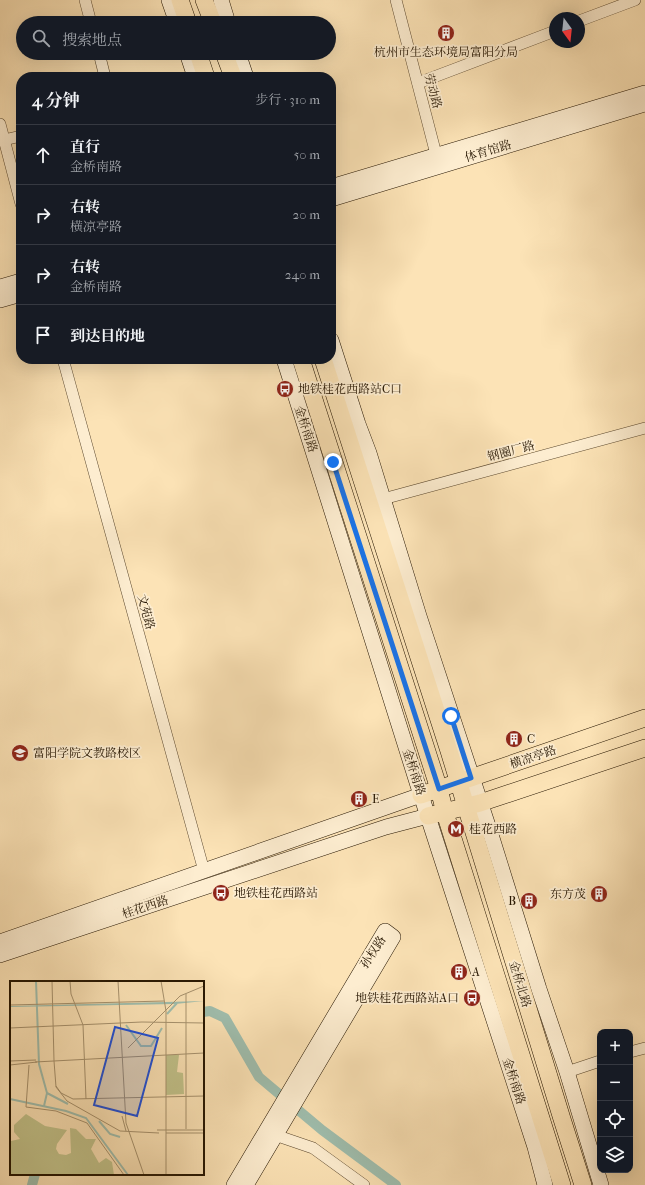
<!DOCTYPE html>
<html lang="zh">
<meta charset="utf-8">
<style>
body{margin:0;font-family:"IM FELL French Canon","Noto Serif SC",serif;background:#242831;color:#f1f3f6}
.controls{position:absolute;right:12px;bottom:12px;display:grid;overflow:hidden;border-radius:8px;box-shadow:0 4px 16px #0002}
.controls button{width:36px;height:36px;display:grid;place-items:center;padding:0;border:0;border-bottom:1px solid #363941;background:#171b24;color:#f1f3f6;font:20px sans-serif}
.compass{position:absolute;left:549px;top:12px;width:36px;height:36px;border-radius:50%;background:#171b24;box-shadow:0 4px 16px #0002;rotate:165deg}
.stop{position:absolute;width:12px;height:12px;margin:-9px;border:3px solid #1a73e8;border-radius:50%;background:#fff}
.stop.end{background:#1a73e8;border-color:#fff;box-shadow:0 1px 4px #0008}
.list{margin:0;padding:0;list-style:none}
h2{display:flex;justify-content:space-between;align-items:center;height:52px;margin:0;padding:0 16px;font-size:17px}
h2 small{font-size:13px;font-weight:400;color:#9ea1a6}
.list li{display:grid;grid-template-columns:26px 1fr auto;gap:12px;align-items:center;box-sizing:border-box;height:60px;padding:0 16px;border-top:1px solid #363941}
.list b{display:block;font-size:15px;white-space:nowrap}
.list p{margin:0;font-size:13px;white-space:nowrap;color:#9ea1a6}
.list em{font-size:13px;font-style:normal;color:#9ea1a6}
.icon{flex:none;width:22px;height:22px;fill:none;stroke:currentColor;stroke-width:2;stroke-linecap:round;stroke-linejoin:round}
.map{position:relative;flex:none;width:645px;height:1185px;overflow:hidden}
.search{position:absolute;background:#171b24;box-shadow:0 4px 16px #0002;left:16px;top:16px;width:320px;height:44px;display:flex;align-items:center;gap:10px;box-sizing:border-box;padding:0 14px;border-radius:22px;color:#9ea1a6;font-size:15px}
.panel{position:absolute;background:#171b24;box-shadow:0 4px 16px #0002;left:16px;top:72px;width:320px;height:292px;border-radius:16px}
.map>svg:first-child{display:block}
</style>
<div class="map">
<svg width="645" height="1185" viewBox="0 0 645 1185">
<rect width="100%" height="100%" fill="#fce3b6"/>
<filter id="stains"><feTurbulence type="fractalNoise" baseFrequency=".005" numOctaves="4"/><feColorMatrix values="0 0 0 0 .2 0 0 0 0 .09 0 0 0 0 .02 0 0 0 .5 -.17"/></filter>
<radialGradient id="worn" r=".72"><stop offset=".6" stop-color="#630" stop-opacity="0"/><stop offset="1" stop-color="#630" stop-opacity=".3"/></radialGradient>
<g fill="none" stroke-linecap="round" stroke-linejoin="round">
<g stroke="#9fbeae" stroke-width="10">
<path d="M203,1012L210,1011L225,1018L259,1077L322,1130L396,1185"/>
<path d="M32,1185L35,1174"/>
</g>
<g stroke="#5b482e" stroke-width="12">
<g id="minor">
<path d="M85,0L91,23"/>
<path d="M396,0L438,162"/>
<path d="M579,21L635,0"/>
<path d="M99,53L105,77"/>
<path d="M418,83L555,31"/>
<path d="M0,124L21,204"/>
<path d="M4,140L21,136"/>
<path d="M63,359L204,871"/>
<path d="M383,499L645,428"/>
<path d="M630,1052L645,1048"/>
<path d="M567,1072L600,1061"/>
<path d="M275,1135L313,1148L364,1185"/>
</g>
</g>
<g stroke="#251500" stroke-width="16">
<g id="secondary">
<path d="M169,0L177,23"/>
<path d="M221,0L228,23"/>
<path d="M187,53L195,77"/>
<path d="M238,53L246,77"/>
<path d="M331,187L645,93"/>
<path d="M331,199L645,104"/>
<path d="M0,287L21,281"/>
<path d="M0,300L21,294"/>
<path d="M331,340L358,424L369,453L419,616L492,838L539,989L567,1072L601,1185"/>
<path d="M284,359L421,795L535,1147L545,1185"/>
<path d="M0,942L421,795"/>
<path d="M0,955L386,827L428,816"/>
<path d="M234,1185L385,931L393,937L246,1185"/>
</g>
</g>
<g stroke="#251500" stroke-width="18">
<g id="primary">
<path d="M180,0L188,23"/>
<path d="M204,0L213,23"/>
<path d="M198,53L206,77"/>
<path d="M224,53L233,77"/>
<path d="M301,359L439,789L445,813L562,1185"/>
<path d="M323,359L449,751L562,1119L583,1185"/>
<path d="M421,795L645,718"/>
<path d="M428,816L480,803L645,748"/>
</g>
</g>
<use href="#minor" stroke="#fdedd0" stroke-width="11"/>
<use href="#secondary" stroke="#fdedd0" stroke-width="15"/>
<use href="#primary" stroke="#fce3b6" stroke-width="17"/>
</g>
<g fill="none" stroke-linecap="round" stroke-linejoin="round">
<path stroke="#1a73e8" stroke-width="5" d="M333,462L439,789L471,778L451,716"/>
</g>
<defs>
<g id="building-disc" transform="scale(0.9)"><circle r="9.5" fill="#8f2418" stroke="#fdedd0"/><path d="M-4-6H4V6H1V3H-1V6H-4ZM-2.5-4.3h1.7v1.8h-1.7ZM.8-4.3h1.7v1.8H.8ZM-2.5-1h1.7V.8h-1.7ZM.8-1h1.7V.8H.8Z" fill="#fff"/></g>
<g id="bus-disc" transform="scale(0.9)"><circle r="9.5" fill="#8f2418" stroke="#fdedd0"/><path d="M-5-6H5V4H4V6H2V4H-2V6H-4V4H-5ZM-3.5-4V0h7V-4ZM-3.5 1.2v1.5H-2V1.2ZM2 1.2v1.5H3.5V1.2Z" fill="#fff"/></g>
<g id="school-disc" transform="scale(0.9)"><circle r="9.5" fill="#8f2418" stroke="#fdedd0"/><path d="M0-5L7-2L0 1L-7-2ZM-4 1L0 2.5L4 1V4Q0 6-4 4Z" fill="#fff"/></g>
<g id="metro-disc" transform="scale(0.9)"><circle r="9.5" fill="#8f2418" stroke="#fdedd0"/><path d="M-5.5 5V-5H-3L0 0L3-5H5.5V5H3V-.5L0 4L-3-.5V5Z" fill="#fff"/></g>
</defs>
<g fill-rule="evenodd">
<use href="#building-disc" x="446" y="33"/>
<use href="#bus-disc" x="285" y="389"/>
<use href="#building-disc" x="514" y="739"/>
<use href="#school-disc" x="20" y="753"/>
<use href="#building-disc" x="359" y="799"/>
<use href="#metro-disc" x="456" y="829"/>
<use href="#bus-disc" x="221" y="893"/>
<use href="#building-disc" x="599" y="894"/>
<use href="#building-disc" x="529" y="901"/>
<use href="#building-disc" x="459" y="972"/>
<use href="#bus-disc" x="472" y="998"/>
</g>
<g text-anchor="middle" stroke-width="3.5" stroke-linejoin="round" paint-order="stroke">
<g font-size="12" fill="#251500" stroke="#fdedd0" text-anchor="start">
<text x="446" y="56" text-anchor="middle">杭州市生态环境局富阳分局</text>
<text x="298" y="393">地铁桂花西路站C口</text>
<text x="527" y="743">C</text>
<text x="33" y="757">富阳学院文教路校区</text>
<text x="372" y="803">E</text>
<text x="469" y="833">桂花西路</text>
<text x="234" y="897">地铁桂花西路站</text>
<text x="586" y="898" text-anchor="end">东方茂</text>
<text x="516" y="905" text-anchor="end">B</text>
<text x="472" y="976">A</text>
<text x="459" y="1002" text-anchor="end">地铁桂花西路站A口</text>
</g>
<g font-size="12" fill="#251500" stroke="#fdedd0">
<text transform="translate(433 91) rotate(75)" y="4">劳动路</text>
<text transform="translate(488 151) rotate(-17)" y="4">体育馆路</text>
<text transform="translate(306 429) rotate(72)" y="4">金桥南路</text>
<text transform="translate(511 451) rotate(-15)" y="4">钢圈厂路</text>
<text transform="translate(146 612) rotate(75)" y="4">文苑路</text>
<text transform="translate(533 757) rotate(-19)" y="4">横凉亭路</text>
<text transform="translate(414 772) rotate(72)" y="4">金桥南路</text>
<text transform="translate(145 907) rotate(-18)" y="4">桂花西路</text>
<text transform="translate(373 952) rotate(-57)" y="4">孙权路</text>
<text transform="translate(520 984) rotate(73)" y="4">金桥北路</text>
<text transform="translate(514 1081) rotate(72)" y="4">金桥南路</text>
</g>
</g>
<g transform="translate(10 981)">
<rect width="194" height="194" fill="#fce3b6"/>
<path d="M156,74H169L167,91L173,92L174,113L156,114ZM16,133L35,145L57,149L47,163L46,168L49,173L56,174L61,172L60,147L66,148L76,158H86L81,168L89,182L96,177L102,181L104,194H0V150L1,160L10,158L4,151V144Z" fill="#c2c38b"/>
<path d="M194,20L165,23L0,26V25Z" fill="#9fbeae"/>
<path fill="none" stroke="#9fbeae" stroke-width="2" d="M26,0L29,83L37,112L34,125M157,33L167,22M116,44L131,65H141L152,47M37,112L58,123M0,118L56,130L76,137L118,194M89,140L100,153L110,156"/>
<path fill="none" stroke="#a6916d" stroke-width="1" d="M42,0L44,80M60,0L61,13L73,44L76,118M108,0L116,142L134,194M151,0L156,30V194M176,13V148M0,24L154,20M0,47L132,41L194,42M118,67L170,15L194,5M0,80L26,79M44,80L46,106L57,120L110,150L149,152M25,81L194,72M0,84L27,81M19,84L16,126L46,130L77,142L114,194M46,105L51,112L63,118L194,115M112,135L116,150M147,149H194M156,152H194"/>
<path fill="#1d4ed8" fill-opacity="0.15" stroke="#1d4ed8" stroke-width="2" d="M105,46L148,57L127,135L84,124Z"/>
<rect width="194" height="194" fill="none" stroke="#251500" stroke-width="2"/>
</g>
<rect width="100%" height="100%" filter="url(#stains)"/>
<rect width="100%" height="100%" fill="url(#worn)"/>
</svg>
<div class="controls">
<button>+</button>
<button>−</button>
<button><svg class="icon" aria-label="locate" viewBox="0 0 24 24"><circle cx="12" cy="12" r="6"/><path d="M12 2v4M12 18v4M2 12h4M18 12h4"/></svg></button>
<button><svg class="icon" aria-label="layers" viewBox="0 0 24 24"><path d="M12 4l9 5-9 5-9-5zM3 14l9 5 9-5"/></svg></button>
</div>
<svg class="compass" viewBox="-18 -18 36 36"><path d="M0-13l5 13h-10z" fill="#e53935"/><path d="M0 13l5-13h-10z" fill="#9ea1a6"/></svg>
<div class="stop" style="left:451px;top:716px"></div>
<div class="stop end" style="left:333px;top:462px"></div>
<div class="search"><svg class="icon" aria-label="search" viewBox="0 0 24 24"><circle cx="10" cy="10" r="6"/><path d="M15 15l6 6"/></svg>搜索地点</div>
<section class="panel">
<h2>4 分钟<small>步行 · 310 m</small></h2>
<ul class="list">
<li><svg class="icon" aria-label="ahead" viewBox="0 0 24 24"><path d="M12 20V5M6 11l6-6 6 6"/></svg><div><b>直行</b><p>金桥南路</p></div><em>50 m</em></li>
<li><svg class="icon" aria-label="right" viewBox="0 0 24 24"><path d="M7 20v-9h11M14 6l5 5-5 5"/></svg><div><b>右转</b><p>横凉亭路</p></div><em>20 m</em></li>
<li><svg class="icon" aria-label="right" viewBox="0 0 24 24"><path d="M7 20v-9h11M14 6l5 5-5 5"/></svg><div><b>右转</b><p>金桥南路</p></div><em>240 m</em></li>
<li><svg class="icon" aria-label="arrive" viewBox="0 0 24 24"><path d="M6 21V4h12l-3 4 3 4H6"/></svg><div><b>到达目的地</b></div></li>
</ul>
</section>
</div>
